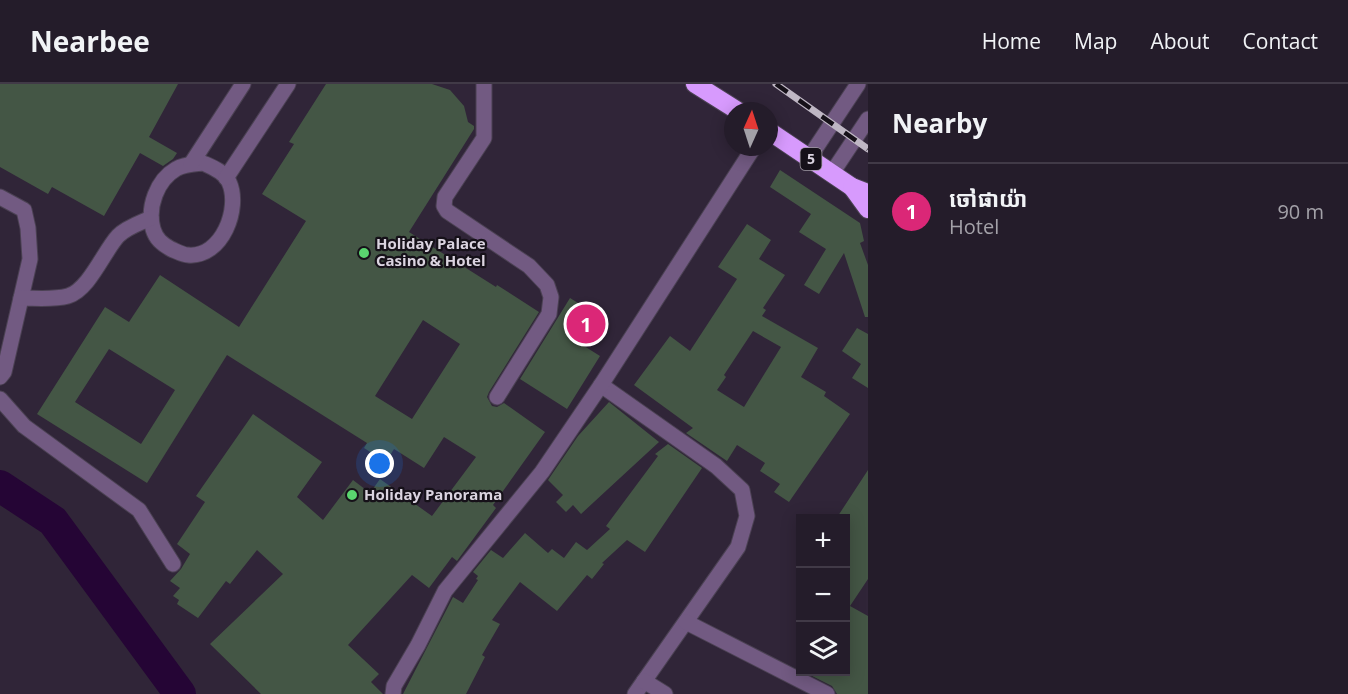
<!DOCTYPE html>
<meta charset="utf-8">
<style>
body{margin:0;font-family:"Open Sans","Noto Sans Khmer",sans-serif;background:#2c2532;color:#f1f3f6}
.controls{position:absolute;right:18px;bottom:18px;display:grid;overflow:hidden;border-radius:0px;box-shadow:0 3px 15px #0003}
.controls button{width:54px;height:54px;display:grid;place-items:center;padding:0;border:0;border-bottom:2px solid #413a47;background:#241c2a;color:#f1f3f6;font:30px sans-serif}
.compass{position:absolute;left:724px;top:18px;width:54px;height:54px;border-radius:50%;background:#241c2a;box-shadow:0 3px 15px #0003;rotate:3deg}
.you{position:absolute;left:380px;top:380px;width:21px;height:21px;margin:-15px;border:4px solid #fff;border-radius:50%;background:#1a73e8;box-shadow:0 0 0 9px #1a73e833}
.badge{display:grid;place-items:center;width:39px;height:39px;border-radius:50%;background:#db2777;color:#fff;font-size:20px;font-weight:700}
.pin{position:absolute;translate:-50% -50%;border:3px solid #fff;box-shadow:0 2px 6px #0006}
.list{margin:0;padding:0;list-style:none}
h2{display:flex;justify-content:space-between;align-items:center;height:78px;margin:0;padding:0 24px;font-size:26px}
h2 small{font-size:20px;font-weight:400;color:#a3a1a8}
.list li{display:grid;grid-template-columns:39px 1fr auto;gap:18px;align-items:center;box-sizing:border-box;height:96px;padding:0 24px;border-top:2px solid #413a47}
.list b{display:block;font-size:22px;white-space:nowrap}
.list p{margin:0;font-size:20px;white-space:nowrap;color:#a3a1a8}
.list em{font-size:20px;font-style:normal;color:#a3a1a8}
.icon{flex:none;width:33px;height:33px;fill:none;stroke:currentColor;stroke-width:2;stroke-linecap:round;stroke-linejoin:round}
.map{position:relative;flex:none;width:868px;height:610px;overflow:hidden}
header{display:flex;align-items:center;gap:36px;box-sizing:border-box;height:84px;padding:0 30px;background:#241c2a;border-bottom:2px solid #413a47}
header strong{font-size:28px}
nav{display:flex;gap:33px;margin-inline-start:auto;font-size:21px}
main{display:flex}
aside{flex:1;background:#241c2a}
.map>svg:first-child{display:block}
</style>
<header>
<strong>Nearbee</strong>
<nav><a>Home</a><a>Map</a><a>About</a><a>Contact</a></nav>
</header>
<main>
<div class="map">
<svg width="868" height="610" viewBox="0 0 868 610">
<rect width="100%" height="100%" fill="#302538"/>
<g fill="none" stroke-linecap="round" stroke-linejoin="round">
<path stroke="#250535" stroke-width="32" d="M0,402L53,437L180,610"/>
</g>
<g fill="#445645" fill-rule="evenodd">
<path d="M0,0H178L149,53L177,69L173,75L163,82L140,69L104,132L52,103L48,110L0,83Z"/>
<path d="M326,0H432L450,6L464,22L468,38L474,42V45L409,148L496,203L497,201L539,228L489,308L487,313L492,322L497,323L504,319L545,348L493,421L496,424L457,477L452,473L429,504L412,491L348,561L379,590L371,598L383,610H261L210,560L283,490L257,466L230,500L226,497L198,534L177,520L179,516L173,512L180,504L170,497L181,485L190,470L177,460L205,418L196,412L253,330L322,378L297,413L323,436L353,396L370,409L380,395L432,432L476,373L444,353L424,384L394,365L386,378L364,364L367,359L227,271L147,399L37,330L105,223L129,238L160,191L239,243L306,137L262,110L294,60L289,58ZM423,236L460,260L412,335L375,312ZM109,265L175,306L141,360L75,318Z"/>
<path d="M780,86L860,139L864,157L860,159L868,181V233H865L844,169L819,210L804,201L826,165L799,148L811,130L770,103Z"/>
<path d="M747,140L771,156L759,175L785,191L763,224L766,226L762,232L818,264L801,293L826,308L824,312L850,330L789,418L774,408L780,400L760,387L765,379L737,361L727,377L686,349L693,344L634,301L670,252L690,267L737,195L718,183ZM753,247L781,263L744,323L717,306L726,293L724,291Z"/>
<path d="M570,214L591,227L573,255L600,272L567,325L520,295Z"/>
<path d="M857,244L868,250V304L852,294L861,280L842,267Z"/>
<path d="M609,318L659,358L581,430L573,421L566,428L556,418L563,411L548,396L578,352Z"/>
<path d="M668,360L702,384L645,468L627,456L602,479L604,480L592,495L587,491L557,527L520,498L492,536L500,540L482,571L485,573L466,610H403L453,513L463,519L478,496L476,495L478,492L473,488L491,466L503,474L525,449L548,469L552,465L564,474L576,458L587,466L610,445L606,442L658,372L655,370Z"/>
<path d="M868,386V495L850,522L868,532V610H837L832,602L804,588H846V435H836Z"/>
</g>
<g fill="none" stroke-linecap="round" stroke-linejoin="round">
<g stroke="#4b4153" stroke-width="17">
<g id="minor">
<path d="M484,0V54L445,113L444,122L447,127L529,182L547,201L551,213L549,230L497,313"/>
<path d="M809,74L858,0"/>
<path d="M203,79C212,83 225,88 229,98C241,124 222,174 188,171C183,171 176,167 171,165C162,160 156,155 153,145C147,123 157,96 176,85C184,80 194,80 203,79Z"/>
<path d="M191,80L243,0"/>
<path d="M832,89L868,35"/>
<path d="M226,94L288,0"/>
<path d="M0,113L24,126L28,144L30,175L4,288L0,293"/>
<path d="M21,214C36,214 53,216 68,212C89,206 104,167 118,152C127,143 140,139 151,134"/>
<path d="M601,301L716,382L742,406L747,432L738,463L635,610"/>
<path d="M0,315L24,342L139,426L173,480"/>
<path d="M686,538L827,610"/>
<path d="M644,597L665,610"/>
<path d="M393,610L394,602L418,561L445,507L542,388L601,301L754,63"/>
</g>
</g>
<g stroke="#4b4153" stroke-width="20">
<g id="highway">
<path d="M695,0L738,27"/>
<path d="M769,47L852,103L868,109"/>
<path d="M852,103L868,125"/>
</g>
</g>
<use href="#minor" stroke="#725a82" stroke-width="15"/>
<use href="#highway" stroke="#d79afd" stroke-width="18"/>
<g stroke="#bfb7c4" stroke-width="7">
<path id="rail" d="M776,0L868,65"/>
</g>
<use href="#rail" stroke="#161119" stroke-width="4.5" stroke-dasharray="14" stroke-linecap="butt"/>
</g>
<g fill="#5ad56f" stroke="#161119" stroke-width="2">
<circle cx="364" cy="169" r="6"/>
<circle cx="352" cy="411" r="6"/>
</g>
<g text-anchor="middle" stroke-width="4.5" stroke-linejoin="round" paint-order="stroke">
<rect fill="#161119" stroke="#a09aa4" stroke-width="1.5" x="800.5" y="64" width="21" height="22" rx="4.5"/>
<g font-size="14" font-weight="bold" fill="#dbd4e0">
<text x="811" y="80">5</text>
</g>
<g font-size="15" font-weight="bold" fill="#dbd4e0" stroke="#161119" text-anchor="start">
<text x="376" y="165">Holiday Palace<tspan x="376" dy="17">Casino &amp; Hotel</tspan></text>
<text x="364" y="416">Holiday Panorama</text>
</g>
</g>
</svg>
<div class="controls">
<button>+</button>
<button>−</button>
<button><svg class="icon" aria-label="layers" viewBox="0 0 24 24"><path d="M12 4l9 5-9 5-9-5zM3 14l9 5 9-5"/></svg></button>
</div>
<svg class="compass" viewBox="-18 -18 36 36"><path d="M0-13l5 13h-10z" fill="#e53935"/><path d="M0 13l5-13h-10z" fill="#a3a1a8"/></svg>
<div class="you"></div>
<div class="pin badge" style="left:586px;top:240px">1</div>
</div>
<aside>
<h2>Nearby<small></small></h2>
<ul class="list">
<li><span class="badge">1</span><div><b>ចៅផាយ៉ា</b><p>Hotel</p></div><em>90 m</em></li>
</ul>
</aside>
</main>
